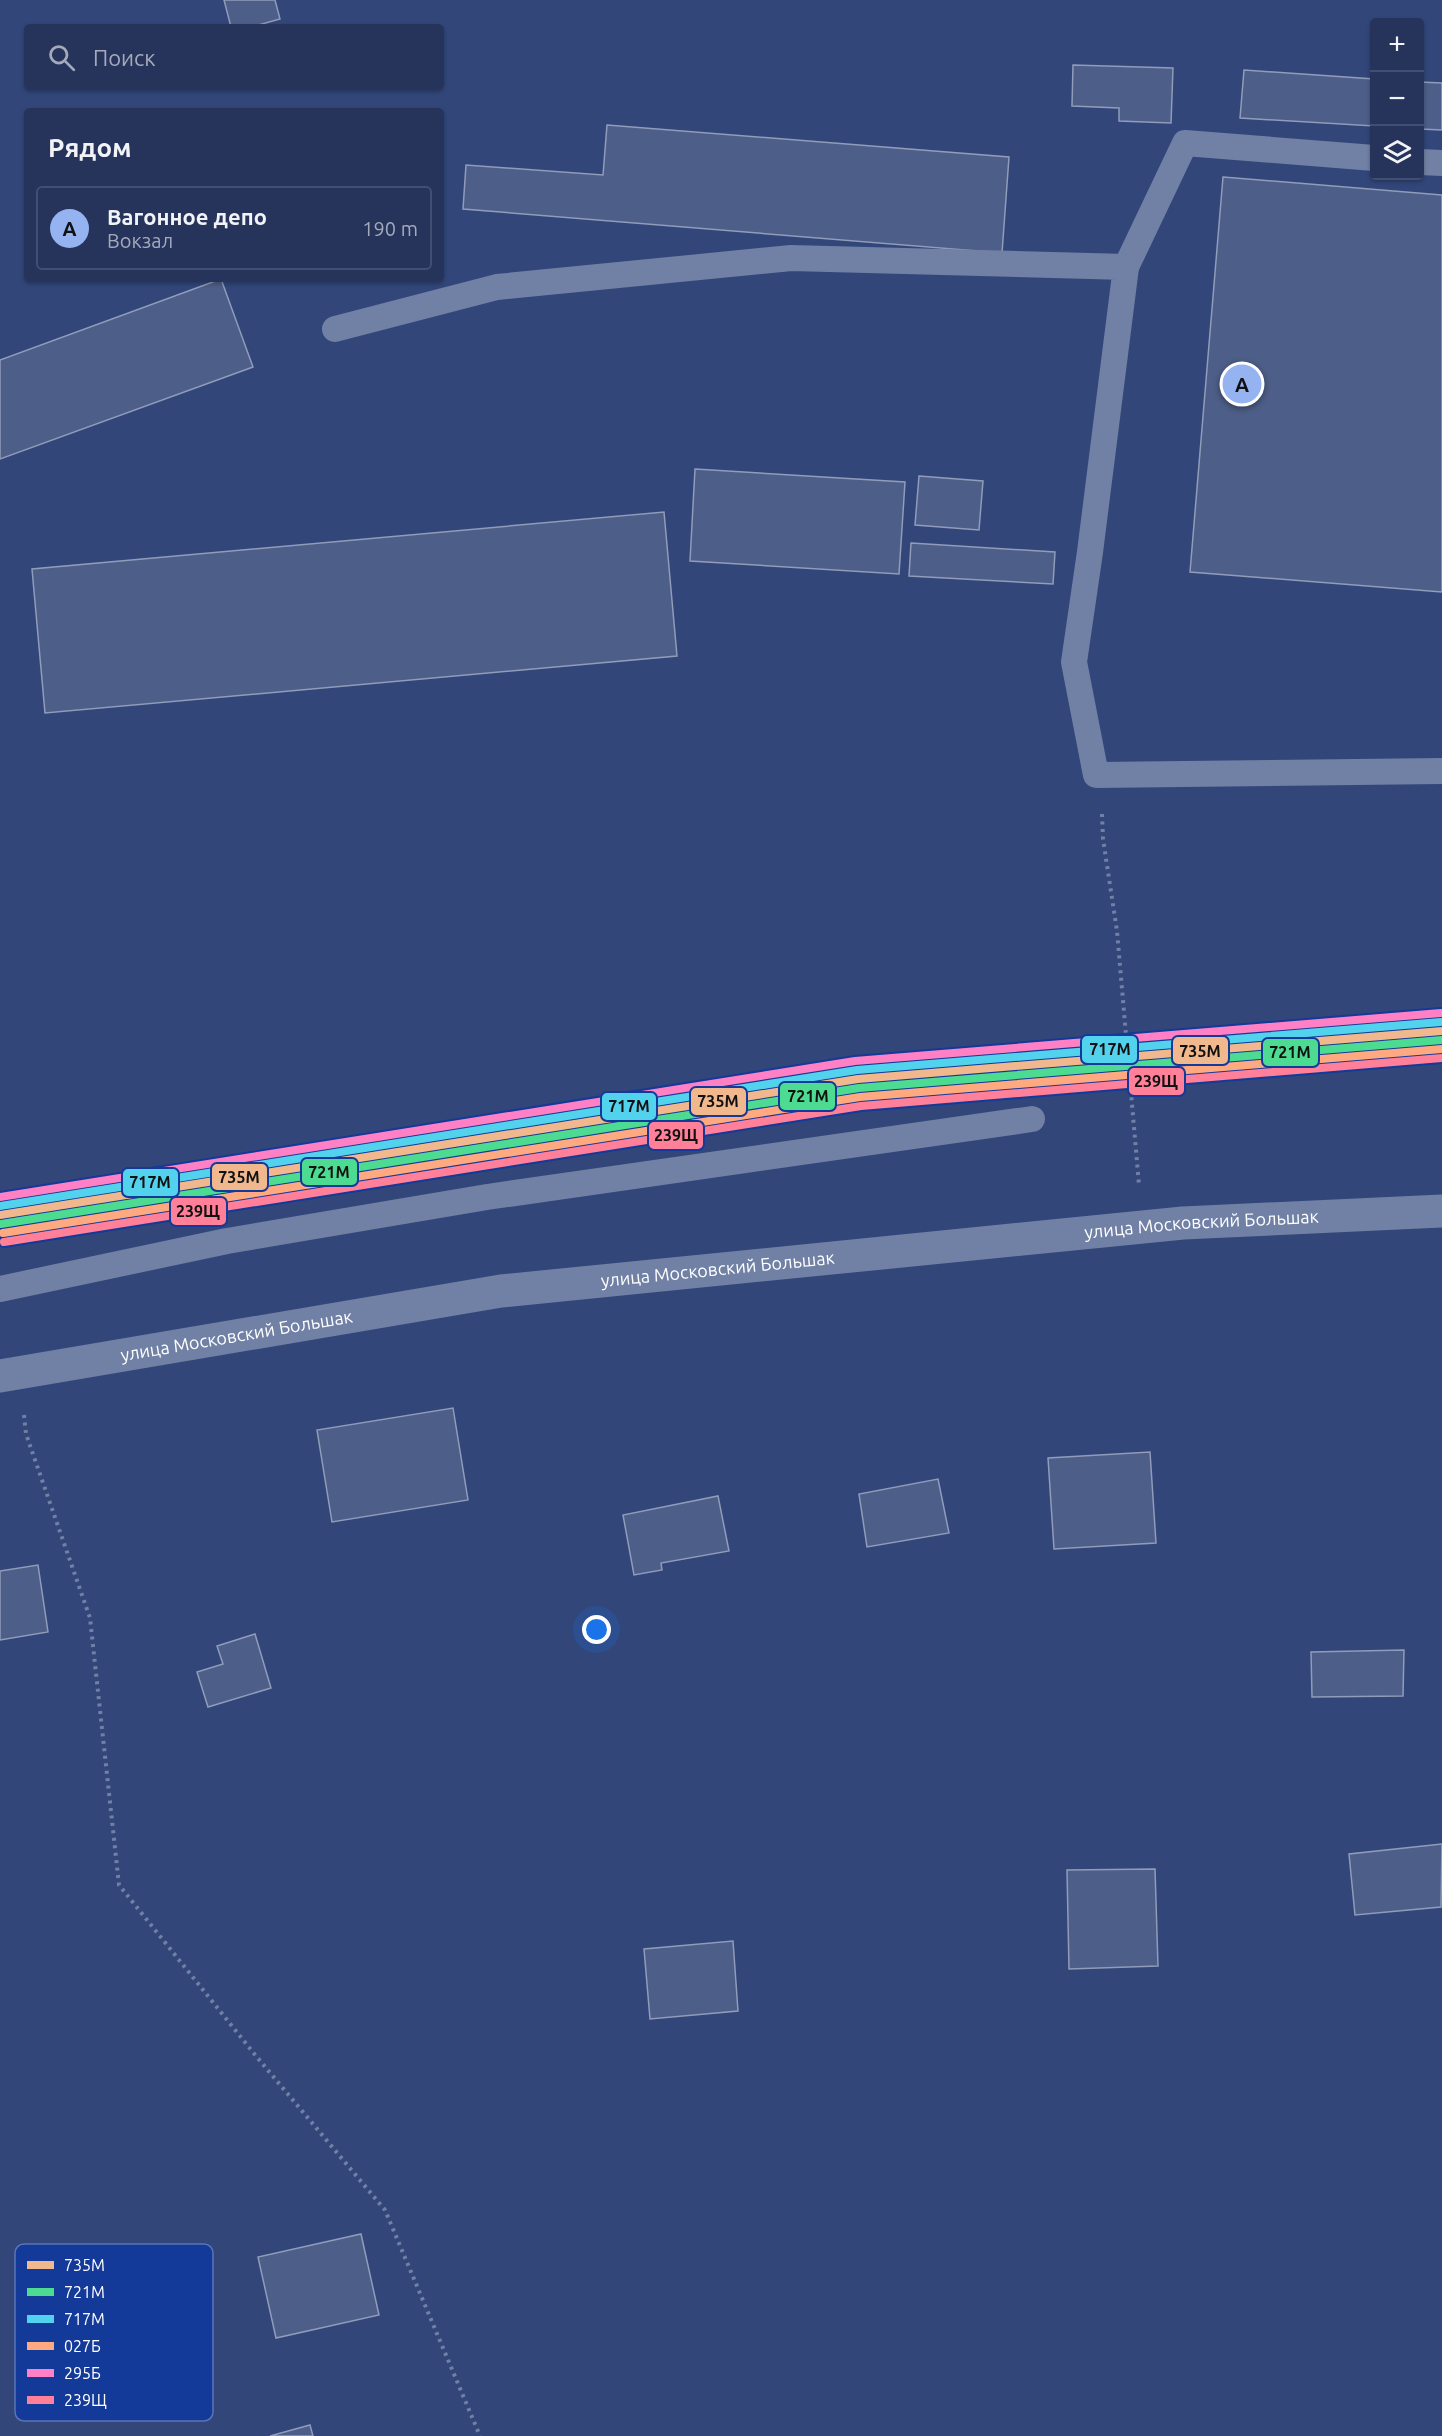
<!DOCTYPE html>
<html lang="ru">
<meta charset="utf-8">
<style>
body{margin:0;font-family:Ubuntu,sans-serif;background:#323f65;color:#f1f3f6}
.controls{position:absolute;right:18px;top:18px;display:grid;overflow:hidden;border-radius:6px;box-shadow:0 2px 4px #0004}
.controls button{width:54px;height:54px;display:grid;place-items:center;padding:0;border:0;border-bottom:2px solid #424f72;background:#26345c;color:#f1f3f6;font:30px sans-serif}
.you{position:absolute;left:597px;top:1630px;width:21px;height:21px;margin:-15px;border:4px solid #fff;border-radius:50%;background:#1a73e8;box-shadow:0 0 0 9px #1a73e833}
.badge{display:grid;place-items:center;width:39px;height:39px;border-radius:50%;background:#95b2f1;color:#111;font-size:20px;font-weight:700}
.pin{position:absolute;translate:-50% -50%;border:3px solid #fff;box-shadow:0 2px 6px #0006}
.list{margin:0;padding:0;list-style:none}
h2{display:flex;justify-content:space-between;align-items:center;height:78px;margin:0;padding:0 24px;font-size:26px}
h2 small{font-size:20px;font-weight:400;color:#a4aabb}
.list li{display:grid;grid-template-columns:39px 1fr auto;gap:18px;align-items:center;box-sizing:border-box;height:84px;margin:0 12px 12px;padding:0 12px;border:2px solid #424f72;border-radius:6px}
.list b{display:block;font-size:22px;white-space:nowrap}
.list p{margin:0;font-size:20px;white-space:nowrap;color:#a4aabb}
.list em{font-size:20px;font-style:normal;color:#a4aabb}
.icon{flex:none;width:33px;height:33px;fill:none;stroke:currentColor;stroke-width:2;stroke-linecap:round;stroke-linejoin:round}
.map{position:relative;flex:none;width:1442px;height:2436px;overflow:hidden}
.search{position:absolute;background:#26345c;box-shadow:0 2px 4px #0004;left:24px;top:24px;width:420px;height:66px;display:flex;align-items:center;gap:15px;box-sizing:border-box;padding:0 21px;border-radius:6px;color:#a4aabb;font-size:22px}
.panel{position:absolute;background:#26345c;box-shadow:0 2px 4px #0004;left:24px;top:108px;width:420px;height:174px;border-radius:6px}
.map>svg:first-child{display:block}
</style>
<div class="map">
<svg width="1442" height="2436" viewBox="0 0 1442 2436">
<rect width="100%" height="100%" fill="#32467a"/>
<g fill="#4d5e88" stroke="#909cba" stroke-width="1.5">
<path d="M224,0H275L280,19L251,27H231Z"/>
<path d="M1073,65L1173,68L1171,123L1119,121V108L1072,106Z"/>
<path d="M1244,70L1374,79V126L1240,118Z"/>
<path d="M1420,82L1442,83V130L1420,129Z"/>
<path d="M607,125L1009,157L1002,253L463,209L466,165L603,175Z"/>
<path d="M1223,177L1442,195V592L1190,572Z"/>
<path d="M221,279L253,367L0,459V360Z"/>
<path d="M695,469L905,482L899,574L690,561Z"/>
<path d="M919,476L983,481L979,530L915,525Z"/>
<path d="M664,512L677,656L45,713L32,569Z"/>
<path d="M911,543L1055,552L1053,584L909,576Z"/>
<path d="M453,1408L468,1500L332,1522L317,1430Z"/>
<path d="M1150,1452L1156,1543L1054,1549L1048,1458Z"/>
<path d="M938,1479L949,1533L867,1547L859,1494Z"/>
<path d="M718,1496L729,1551L661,1563L662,1570L634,1575L623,1515Z"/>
<path d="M38,1565L48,1632L0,1640V1571Z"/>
<path d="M255,1634L271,1688L208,1707L197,1672L223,1664L217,1646Z"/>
<path d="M1404,1650L1403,1696L1312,1697L1311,1652Z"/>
<path d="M1442,1844L1441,1907L1355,1915L1349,1854Z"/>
<path d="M1155,1869L1158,1966L1069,1969L1067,1870Z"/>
<path d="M733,1941L738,2011L650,2019L644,1949Z"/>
<path d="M361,2234L379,2315L276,2338L258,2257Z"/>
<path d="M310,2425L313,2436H270Z"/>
</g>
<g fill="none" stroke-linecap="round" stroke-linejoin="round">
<g stroke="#7180a5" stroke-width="4" stroke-dasharray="3 4.5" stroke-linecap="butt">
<path d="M1102,814L1103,839L1117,931L1139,1185"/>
<path d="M24,1415L26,1434L90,1618L119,1885L256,2056L385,2210L480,2436"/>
</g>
<g stroke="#7180a5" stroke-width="26">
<path d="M1420,162L1442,163"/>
<path d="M1126,267L1185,143L1374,158"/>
<path d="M335,329L497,287L791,258L1126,267L1090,552L1074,662L1096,775L1442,771"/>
<path d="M0,1289L227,1241L487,1197L1032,1119"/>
</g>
<path stroke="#7180a5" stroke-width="33" id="s1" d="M0,1376L501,1291L1183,1223L1442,1211"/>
<g stroke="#133999" stroke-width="12">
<path id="rail-1" d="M0,1215L858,1079L1442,1031"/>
</g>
<g stroke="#133999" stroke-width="12">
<path id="rail-2" d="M1,1224L859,1088L1442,1040"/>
</g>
<g stroke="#133999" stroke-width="12">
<path id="rail-3" d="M0,1206L857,1070L1441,1022"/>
</g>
<g stroke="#133999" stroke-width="12">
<path id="rail-4" d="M3,1233L860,1097L1442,1049"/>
</g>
<g stroke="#133999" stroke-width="12">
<path id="rail-5" d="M0,1197L855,1061L1441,1013"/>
</g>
<g stroke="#133999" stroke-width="12">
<path id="rail-6" d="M4,1242L861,1106L1442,1058"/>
</g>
<use href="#rail-1" stroke="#f1b78d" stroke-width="8"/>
<use href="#rail-2" stroke="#4ddb92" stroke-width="8"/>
<use href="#rail-3" stroke="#53d2ee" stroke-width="8"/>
<use href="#rail-4" stroke="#ffa980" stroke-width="8"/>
<use href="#rail-5" stroke="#ff80c5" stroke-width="8"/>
<use href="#rail-6" stroke="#ff8098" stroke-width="8"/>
</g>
<g text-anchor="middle" stroke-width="4.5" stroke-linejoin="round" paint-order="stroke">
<g font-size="18" fill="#fff" stroke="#133999">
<text dy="6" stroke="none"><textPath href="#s1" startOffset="1212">улица Московский Большак</textPath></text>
<text dy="6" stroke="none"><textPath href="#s1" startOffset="726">улица Московский Большак</textPath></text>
<text dy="6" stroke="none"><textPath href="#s1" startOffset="240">улица Московский Большак</textPath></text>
</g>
</g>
<rect x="15" y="2244" width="198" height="177" rx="9" fill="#133999" stroke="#5a74b8" stroke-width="1.5"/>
<rect x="27" y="2261" width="27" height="8" fill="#f1b78d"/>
<rect x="27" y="2288" width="27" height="8" fill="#4ddb92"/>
<rect x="27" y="2315" width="27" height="8" fill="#53d2ee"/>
<rect x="27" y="2342" width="27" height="8" fill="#ffa980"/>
<rect x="27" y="2369" width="27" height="8" fill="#ff80c5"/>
<rect x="27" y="2396" width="27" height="8" fill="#ff8098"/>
<g font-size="16" fill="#fff">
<text x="64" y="2271">735М</text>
<text x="64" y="2298">721М</text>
<text x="64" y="2325">717М</text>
<text x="64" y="2352">027Б</text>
<text x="64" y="2379">295Б</text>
<text x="64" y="2406">239Щ</text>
</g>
<g stroke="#133999" stroke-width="2">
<rect x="1081" y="1035" width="57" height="29" rx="6" fill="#53d2ee"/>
<rect x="1172" y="1036" width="57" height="29" rx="6" fill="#f1b78d"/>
<rect x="1262" y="1038" width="57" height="29" rx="6" fill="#4ddb92"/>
<rect x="1128" y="1067" width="57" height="29" rx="6" fill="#ff8098"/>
<rect x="779" y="1082" width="57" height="29" rx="6" fill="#4ddb92"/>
<rect x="690" y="1087" width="57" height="29" rx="6" fill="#f1b78d"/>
<rect x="601" y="1092" width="56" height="29" rx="6" fill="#53d2ee"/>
<rect x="648" y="1121" width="56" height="29" rx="6" fill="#ff8098"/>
<rect x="301" y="1158" width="57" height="28" rx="6" fill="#4ddb92"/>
<rect x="211" y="1163" width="57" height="28" rx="6" fill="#f1b78d"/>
<rect x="122" y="1168" width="57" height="29" rx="6" fill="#53d2ee"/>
<rect x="170" y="1197" width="57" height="29" rx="6" fill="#ff8098"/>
</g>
<g font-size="16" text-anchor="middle" font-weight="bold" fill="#111">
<text x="1110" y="1055">717М</text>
<text x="1200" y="1057">735М</text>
<text x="1290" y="1058">721М</text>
<text x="1156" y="1087">239Щ</text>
<text x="808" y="1102">721М</text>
<text x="718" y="1107">735М</text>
<text x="629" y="1112">717М</text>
<text x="676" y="1141">239Щ</text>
<text x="329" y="1178">721М</text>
<text x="239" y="1183">735М</text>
<text x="150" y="1188">717М</text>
<text x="198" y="1217">239Щ</text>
</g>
</svg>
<div class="controls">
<button>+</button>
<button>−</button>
<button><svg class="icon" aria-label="layers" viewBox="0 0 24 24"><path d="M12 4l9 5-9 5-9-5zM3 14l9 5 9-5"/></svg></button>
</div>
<div class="you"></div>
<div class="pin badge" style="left:1242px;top:384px">A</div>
<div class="search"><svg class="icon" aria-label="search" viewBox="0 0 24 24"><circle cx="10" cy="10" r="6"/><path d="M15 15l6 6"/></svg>Поиск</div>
<section class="panel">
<h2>Рядом<small></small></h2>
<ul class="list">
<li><span class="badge">A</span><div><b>Вагонное депо</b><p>Вокзал</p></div><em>190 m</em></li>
</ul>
</section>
</div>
